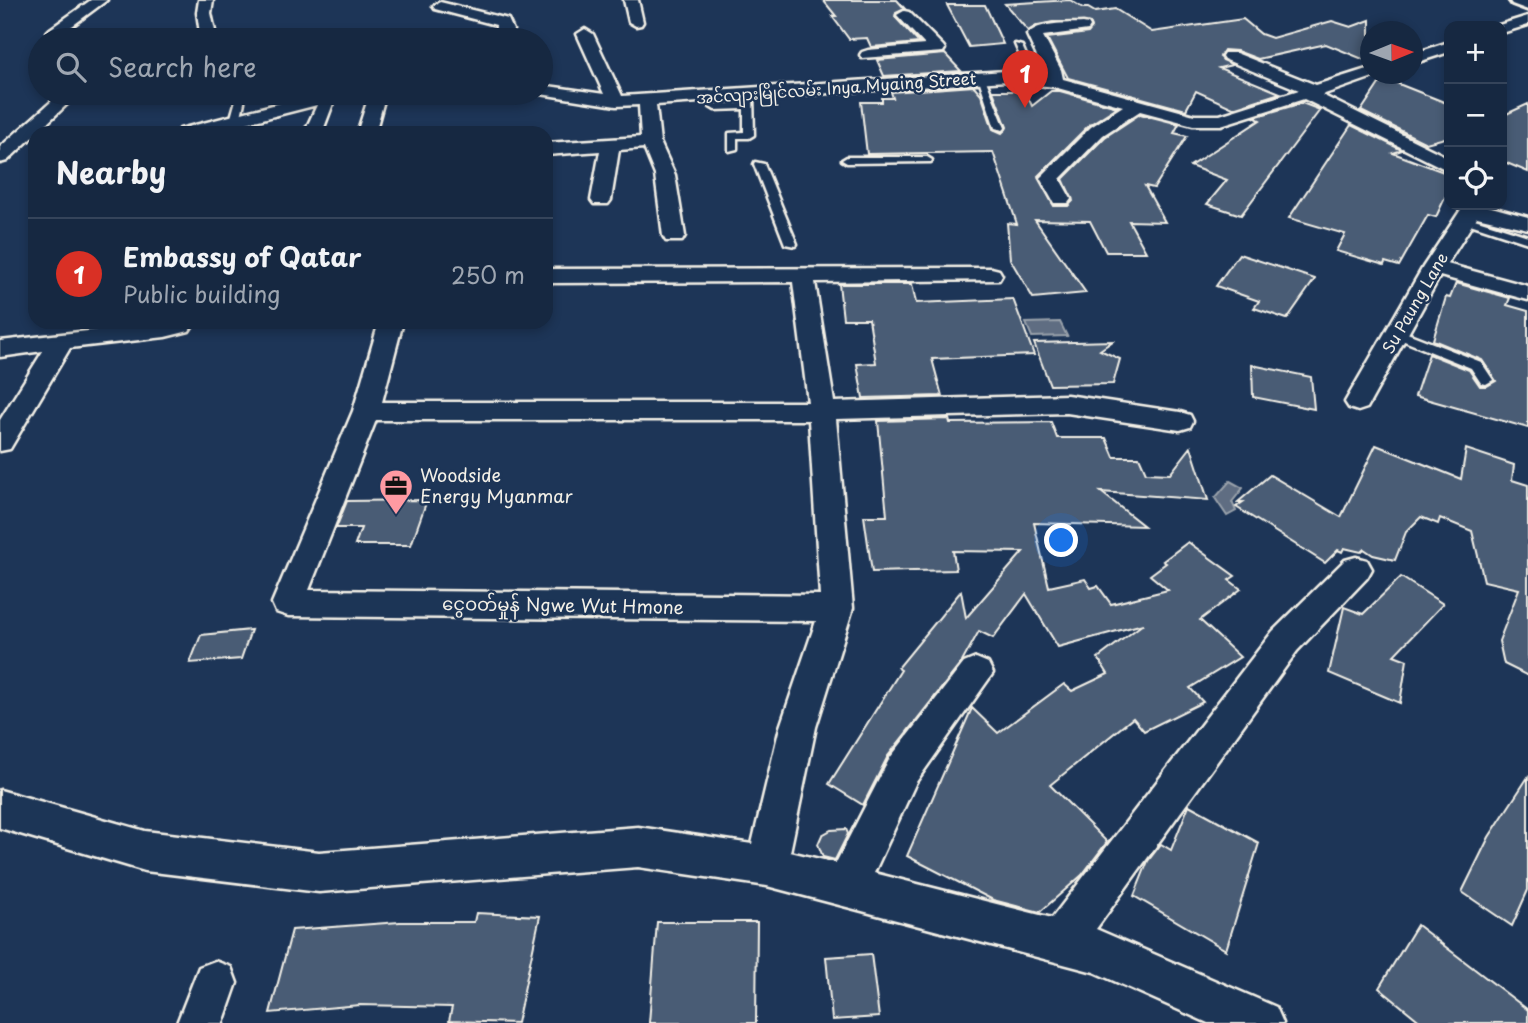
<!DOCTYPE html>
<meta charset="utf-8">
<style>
body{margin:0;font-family:"Playpen Sans","Noto Sans Myanmar",sans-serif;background:#23344c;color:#f1f3f6}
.controls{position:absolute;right:21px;top:21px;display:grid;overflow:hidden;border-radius:14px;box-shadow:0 4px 10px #0003}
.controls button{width:63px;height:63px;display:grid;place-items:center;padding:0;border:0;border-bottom:2px solid #35445a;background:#162841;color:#f1f3f6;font:35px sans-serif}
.compass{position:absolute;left:1360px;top:21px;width:63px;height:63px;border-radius:50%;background:#162841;box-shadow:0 4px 10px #0003;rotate:89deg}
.you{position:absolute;left:1062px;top:541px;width:24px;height:24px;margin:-18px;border:5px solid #fff;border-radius:50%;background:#1a73e8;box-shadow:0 0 0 10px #1a73e833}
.badge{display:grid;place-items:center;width:46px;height:46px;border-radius:50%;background:#d93025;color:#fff;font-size:23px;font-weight:700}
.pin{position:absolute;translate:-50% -58px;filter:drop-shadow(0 2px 4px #0008)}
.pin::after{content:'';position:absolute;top:37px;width:24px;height:21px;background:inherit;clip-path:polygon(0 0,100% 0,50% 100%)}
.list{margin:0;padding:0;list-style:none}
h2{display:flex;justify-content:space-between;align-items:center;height:91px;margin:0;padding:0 28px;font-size:30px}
h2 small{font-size:23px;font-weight:400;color:#9ea6b1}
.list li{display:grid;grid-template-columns:46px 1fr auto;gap:21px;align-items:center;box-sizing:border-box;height:112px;padding:0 28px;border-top:2px solid #35445a}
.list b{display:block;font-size:26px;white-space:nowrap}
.list p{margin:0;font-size:23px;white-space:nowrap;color:#9ea6b1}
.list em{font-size:23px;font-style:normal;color:#9ea6b1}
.icon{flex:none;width:38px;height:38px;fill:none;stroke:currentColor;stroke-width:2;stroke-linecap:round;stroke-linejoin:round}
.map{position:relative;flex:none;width:1528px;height:1023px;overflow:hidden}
.search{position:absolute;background:#162841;box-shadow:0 4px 10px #0003;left:28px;top:28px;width:525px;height:77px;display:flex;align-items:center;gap:18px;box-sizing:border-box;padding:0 24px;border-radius:38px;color:#9ea6b1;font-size:26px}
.panel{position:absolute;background:#162841;box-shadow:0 4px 10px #0003;left:28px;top:126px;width:525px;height:203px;border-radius:21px}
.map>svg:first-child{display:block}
</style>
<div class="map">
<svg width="1528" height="1023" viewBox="0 0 1528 1023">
<rect width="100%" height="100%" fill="#1d3557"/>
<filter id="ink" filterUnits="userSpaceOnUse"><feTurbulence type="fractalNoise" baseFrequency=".0143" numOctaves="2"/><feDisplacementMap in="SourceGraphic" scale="14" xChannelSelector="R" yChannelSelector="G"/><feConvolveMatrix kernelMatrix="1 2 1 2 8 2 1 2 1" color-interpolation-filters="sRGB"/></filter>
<g filter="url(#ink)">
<g fill="#5e6d82" stroke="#9aa2ab" stroke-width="2">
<path d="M1060,322L1067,336L1032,337L1026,323Z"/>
<path d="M1230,481L1243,488L1232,502L1236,511L1227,516L1215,498Z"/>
</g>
<g fill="#485b74" stroke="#f4f1e8" stroke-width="2">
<path d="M823,0H897L905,9L896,13L895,17L919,43L871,47L867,38L849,39L832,16H836Z"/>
<path d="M1070,0L1083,8H1088L1095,12L1115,9L1152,32L1243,19L1261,34L1272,38L1332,21L1351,27L1370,20V62L1326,44L1258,59L1237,51L1224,50L1220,57L1232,65L1219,68L1280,93L1233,108L1196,91L1186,110L1068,78L1047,38L1088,33L1092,28L1090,23L1053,22L1038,25L1028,31L1005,4Z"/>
<path d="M947,5H985L1003,44L969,47Z"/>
<path d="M945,54L961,71L884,76L877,60Z"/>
<path d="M1391,81L1449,104V137L1426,143L1361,111L1379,84Z"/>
<path d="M974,86L981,94L993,129L1002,133L1007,127L993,91H1025L1032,106L1051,91H1060L1117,107L1089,125L1038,176L1054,206H1068L1073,201L1063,179L1105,137L1140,114L1179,124L1174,133L1187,136L1154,188L1145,186L1165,222L1129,221L1146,252H1106L1090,221L1035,220L1086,293L1033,298L1010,259L1007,223L1017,224L993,152L867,154L861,102H882V98H893L891,92Z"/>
<path d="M1302,103L1320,110L1241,215L1207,204L1227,180L1190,166L1260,120L1254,117Z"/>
<path d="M1528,104V172L1502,161V116Z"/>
<path d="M1351,125L1402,150L1393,153L1449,174V189L1436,217L1428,215L1399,266L1385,262L1384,265L1336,251L1345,234L1289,218Z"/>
<path d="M1239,254L1315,279L1287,319L1254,308L1259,301L1216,286Z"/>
<path d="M1456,283L1510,298L1507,305L1528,311V428L1415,396L1429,354L1469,370L1480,386H1487L1496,381L1482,360L1433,340L1446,297L1450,298Z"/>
<path d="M839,284H912L916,303L1013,299L1034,355L932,359L942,396L863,398L857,364L876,363L869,319H843Z"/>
<path d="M1113,341L1100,350L1120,359L1113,384L1050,385L1034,343Z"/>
<path d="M1252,365L1311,377L1314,409L1253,397Z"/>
<path d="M949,419L950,423L1051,422L1057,438H1106L1114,457H1139L1146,473L1170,474L1191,447L1208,500L1101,492L1144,526L1034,523L1049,587L1085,579L1091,588L1098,586L1111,604L1168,590L1150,575L1166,563L1163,561L1188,542L1235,576L1229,580L1241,589L1200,620L1240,657L1190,688L1203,702L1144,731L1133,718L1050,785L1107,842L1082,875L1040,912L993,900L907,856L972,708L998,733L1064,684L1072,691L1108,674L1098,658L1143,624L1058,647L1026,594L993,638L979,631L962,662L888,756L863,805L829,784L901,670L898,668L961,591L966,618L1023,552L953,551L956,570L872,572L864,516H887L878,421Z"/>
<path d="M1376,445L1461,479L1466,449L1514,465L1512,480L1528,485V676L1504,664L1499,641L1519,589L1484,581L1472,531L1440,518L1438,524L1421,517L1406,532L1395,560L1373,555L1364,549L1361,552L1344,548L1342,552L1338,550L1325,563L1236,507L1243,502H1238L1270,475L1341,517Z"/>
<path d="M427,500L411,545H355L361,528H336L347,501Z"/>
<path d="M1401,577L1443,604L1394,655L1407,660L1400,703L1329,673L1344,607L1363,614Z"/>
<path d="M251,630L241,659L190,663L201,635Z"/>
<path d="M1528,777V890L1512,926L1462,892L1489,837Z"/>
<path d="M1189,805L1259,843L1226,950L1134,896L1148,861L1161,844L1171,850Z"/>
<path d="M846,829L848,834L835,860L823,857L818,844L822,835L831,830Z"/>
<path d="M476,913L540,916L517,1023L449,1021L452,1007L360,1005L270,1013L292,930L400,922H474Z"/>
<path d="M657,922H757L756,1023H649Z"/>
<path d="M1417,925L1528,1010V1023H1422L1379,988Z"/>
<path d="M871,954L879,1017L832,1020L826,957Z"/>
</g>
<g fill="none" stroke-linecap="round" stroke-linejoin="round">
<g stroke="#f4f1e8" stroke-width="5">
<g id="service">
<path d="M1015,44L1022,46L1037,81L1030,79Z"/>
<path d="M978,76L985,78L1005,128L1003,130L995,128Z"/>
<path d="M746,92L753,94L754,135L749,138H737V149L729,151V133L744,132V109L715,110L710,107L715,104L744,103Z"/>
<path d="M238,93H246L240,121L235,124L230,121Z"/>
<path d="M927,157L932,160L931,162L847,163L842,160L847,157Z"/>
<path d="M755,162L764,164L797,244L795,246L785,244L754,164Z"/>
<path d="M1465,216L1528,236V243L1461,221L1459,219Z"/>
<path d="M1397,329L1481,362L1493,380L1486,384L1481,383L1471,368L1392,336V330Z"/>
</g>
</g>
<g stroke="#f4f1e8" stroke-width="5">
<g id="minor">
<path d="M91,0H107L60,35H50L47,32L50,29Z"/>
<path d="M199,0H213L211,13L217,40H201L197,13Z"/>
<path d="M624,0H638L643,22L641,25L636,26L629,22Z"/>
<path d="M440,2L508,19L513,30L511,40H495L496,25L435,9L433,6Z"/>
<path d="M904,11L909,12L943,46L945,49L943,52L862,58L860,55L862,52L868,50L925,45L897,15Z"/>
<path d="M1528,16V25L1502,33V26H1496Z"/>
<path d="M1083,23L1088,24L1090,27L1088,30L1043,36L1061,70L1063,79L1194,115H1220L1299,90L1224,59L1222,56L1224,53H1236L1316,85L1370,68V74H1378L1376,76L1322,95L1449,158V171L1304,99L1221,125H1193L1140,111L1103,135L1060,179L1071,199L1068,203H1054L1040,178L1091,127L1123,106L1054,87L1006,81L656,105L660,142L675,175L685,236L682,241H666L663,236L655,175L644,148L619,150L611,200L608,204H594L591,200L600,151L546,155V143L641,137L639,105L616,106L534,93H541V85L604,94L577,34L585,29L593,34L622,96L1006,71L1046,76L1027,35C1039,21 1066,24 1083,23Z"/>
<path d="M1449,42V52L1412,64V54Z"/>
<path d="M61,93H79L7,161L0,163V147Z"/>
<path d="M319,93H353L351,97L334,101L322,133H304L317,105L208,133H177L180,129Z"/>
<path d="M370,93H386L375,133H357Z"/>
<path d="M1464,205H1484L1528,217V229L1477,217L1447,264L1528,286V300L1440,276L1367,408L1358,411L1349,408L1345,402L1423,267Z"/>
<path d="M991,268L999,270L1002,275L999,280L815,282L834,402L1067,395L1180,412L1190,415L1193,421L1190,427L1180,430L1067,413L836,419L853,608L816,727L790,852L836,863L890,758L964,663L976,658L988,663L993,673L916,782L874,873L1052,918L1273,631L1345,560L1356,557L1367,560L1372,569L1367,578L1297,651L1096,929L1276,1007L1283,1023H1208L1094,972L767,886L638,867L319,892L145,871L0,828V790L145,831L319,852L638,827L752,844L780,727L816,621L288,616L276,612L272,603L353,411L379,322H403L382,402H808L793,282L546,283V269ZM376,420H809L820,595L309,590Z"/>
<path d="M167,322H195L189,331L165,337L70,348L10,449L0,451V420L43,351L0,357V341Z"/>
<path d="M215,961L231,967L237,983L223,1023H177L199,967Z"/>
</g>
</g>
<g stroke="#f4f1e8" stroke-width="6">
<path id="primary" d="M1509,0H1528V10L1512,4Z"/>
</g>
<use href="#service" fill="#1d3557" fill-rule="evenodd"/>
<use href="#minor" fill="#1d3557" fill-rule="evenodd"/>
<use href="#primary" fill="#1d3557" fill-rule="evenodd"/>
</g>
</g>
<defs>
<g id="office-pin" transform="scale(1.75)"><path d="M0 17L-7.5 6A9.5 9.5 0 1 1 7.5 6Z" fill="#ff9aa2" stroke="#1d3557"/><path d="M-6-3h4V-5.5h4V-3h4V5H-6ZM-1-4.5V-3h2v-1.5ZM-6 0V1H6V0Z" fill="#111"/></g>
</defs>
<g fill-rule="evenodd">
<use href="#office-pin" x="396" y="486"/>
</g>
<g text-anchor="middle" stroke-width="5" stroke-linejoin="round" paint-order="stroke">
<g font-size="16" fill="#f4f1e8" stroke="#1d3557">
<text transform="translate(836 88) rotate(-4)" y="6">အင်လျားမြိုင်လမ်း Inya Myaing Street</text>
<text transform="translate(1415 303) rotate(-60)" y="6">Su Paung Lane</text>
</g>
<g font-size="18" fill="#f4f1e8" stroke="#1d3557" text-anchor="start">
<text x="420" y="482">Woodside<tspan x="420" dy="21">Energy Myanmar</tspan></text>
</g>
<g font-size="18" fill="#f4f1e8" stroke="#1d3557">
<text transform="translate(563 606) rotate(1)" y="6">ငွေဝတ်မှုန် Ngwe Wut Hmone</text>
</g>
</g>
</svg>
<div class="controls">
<button>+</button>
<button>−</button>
<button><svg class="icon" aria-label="locate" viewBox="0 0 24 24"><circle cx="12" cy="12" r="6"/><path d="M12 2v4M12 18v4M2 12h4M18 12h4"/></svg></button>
</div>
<svg class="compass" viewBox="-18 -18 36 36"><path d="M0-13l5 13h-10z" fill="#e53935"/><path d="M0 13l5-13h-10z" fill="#9ea6b1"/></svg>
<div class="you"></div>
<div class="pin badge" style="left:1025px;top:108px">1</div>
<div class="search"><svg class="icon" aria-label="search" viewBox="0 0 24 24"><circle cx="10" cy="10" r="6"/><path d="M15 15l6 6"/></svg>Search here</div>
<section class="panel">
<h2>Nearby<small></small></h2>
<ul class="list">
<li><span class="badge">1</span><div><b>Embassy of Qatar</b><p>Public building</p></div><em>250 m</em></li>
</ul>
</section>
</div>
